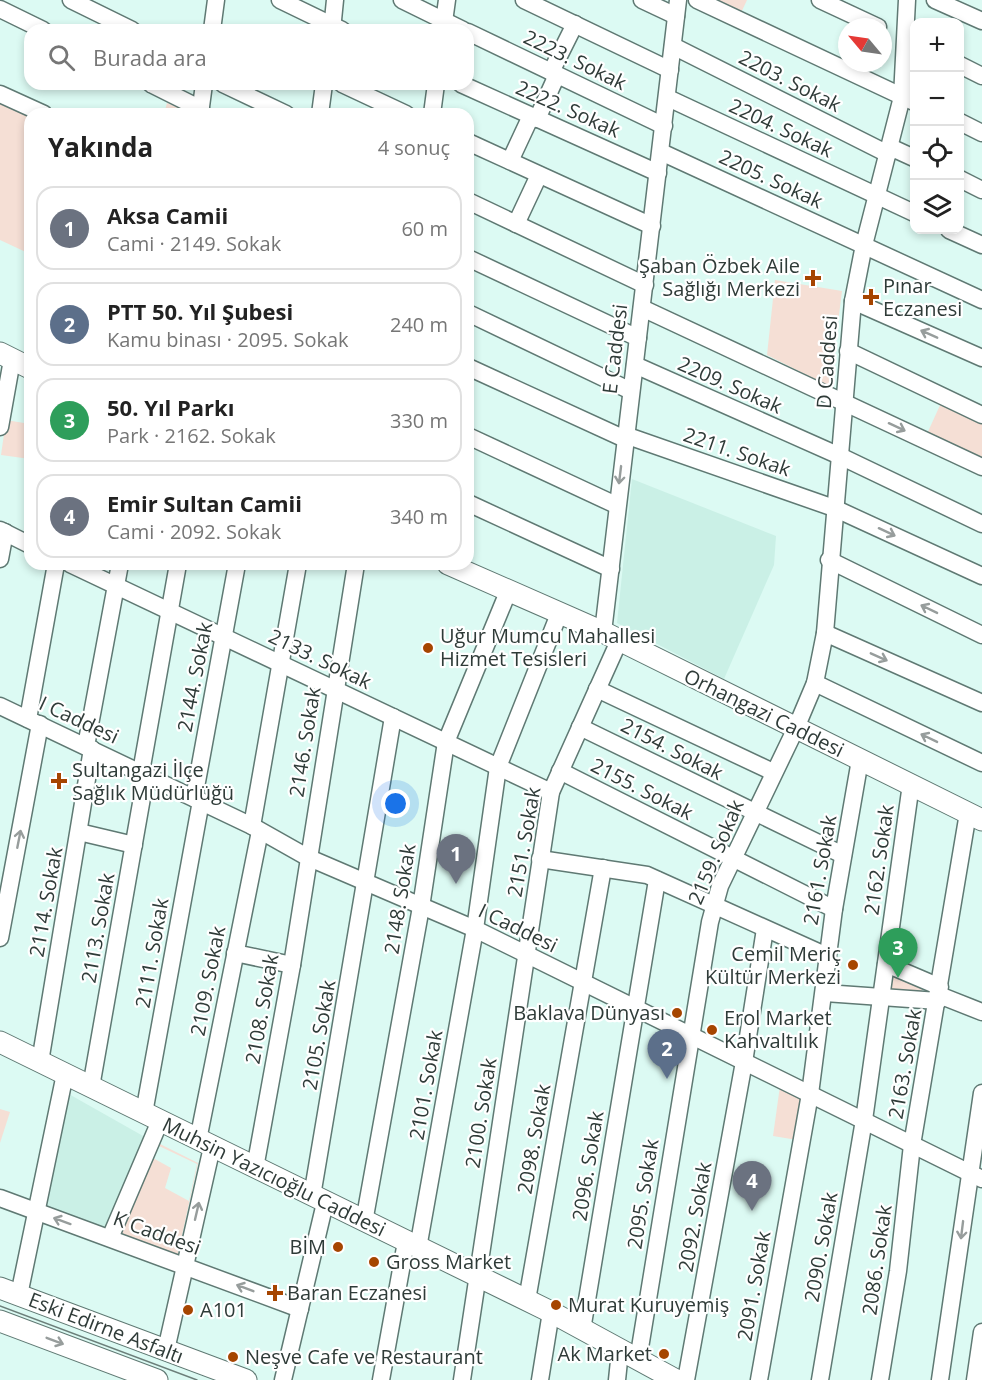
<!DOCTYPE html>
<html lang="tr">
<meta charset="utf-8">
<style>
body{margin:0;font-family:"Open Sans",sans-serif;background:#f2f2f2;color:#222}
.controls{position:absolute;right:18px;top:18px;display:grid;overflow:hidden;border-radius:12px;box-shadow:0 3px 9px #0003}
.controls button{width:54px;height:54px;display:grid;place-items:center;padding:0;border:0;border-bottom:2px solid #e0e0e0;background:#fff;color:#222;font:30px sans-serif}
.compass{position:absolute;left:838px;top:18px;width:54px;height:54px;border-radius:50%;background:#fff;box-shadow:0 3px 9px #0003;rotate:299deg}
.you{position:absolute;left:396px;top:804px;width:21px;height:21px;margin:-15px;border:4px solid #fff;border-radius:50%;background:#1a73e8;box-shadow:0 0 0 9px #1a73e833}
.badge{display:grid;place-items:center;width:39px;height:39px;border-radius:50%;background:#a64500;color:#fff;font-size:20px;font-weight:700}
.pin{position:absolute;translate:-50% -50px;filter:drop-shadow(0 2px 3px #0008)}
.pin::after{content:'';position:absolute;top:32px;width:21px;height:18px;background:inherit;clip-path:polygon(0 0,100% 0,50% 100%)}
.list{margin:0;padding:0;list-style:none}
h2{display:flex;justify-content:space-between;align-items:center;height:78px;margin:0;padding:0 24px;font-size:26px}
h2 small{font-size:20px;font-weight:400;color:#767676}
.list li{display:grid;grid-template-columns:39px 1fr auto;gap:18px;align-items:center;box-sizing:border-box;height:84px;margin:0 12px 12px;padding:0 12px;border:2px solid #e0e0e0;border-radius:18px}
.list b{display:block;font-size:22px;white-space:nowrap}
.list p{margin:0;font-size:20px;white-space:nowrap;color:#767676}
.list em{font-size:20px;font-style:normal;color:#767676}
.icon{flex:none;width:33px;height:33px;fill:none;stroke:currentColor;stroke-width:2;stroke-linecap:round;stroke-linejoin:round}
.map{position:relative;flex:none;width:982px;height:1380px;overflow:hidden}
.search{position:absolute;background:#fff;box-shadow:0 3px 9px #0003;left:24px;top:24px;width:450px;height:66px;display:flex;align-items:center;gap:15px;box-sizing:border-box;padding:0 21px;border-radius:18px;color:#767676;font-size:22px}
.panel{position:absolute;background:#fff;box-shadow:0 3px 9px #0003;left:24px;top:108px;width:450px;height:462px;border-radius:18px}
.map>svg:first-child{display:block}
</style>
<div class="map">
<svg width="982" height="1380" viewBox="0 0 982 1380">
<rect width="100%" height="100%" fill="#dcfaf3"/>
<g fill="#caf0e6">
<path d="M632,479L776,536L774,565L724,679L617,623Z"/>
<path d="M67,1093L159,1145L116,1236L41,1208Z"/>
</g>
<g fill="#f5dfd5" fill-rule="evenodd">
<path d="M708,0H747L740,15Z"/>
<path d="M0,103L30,116V254L0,240Z"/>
<path d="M167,103L189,112V114H164Z"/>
<path d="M775,280L842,291L830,387L767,355Z"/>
<path d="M941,403L982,423V463L926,436Z"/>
<path d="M6,420L30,424V459L1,455Z"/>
<path d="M890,972L923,984L921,994L889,989Z"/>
<path d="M780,1086L802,1097L797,1140L773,1136Z"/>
<path d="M0,1109L10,1112L0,1143Z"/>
<path d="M160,1144L198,1163L177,1258L116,1236ZM159,1146L197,1164L189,1201L165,1188L171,1168L153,1158Z"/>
</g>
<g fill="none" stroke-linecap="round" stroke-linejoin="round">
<g stroke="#5f7973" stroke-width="19">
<g id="minor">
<path d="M71,0L132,30"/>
<path d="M280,0L342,30"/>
<path d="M402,0L463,30"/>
<path d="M524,0L670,70"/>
<path d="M642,0L676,16"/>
<path d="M697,0L914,102"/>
<path d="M820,0L878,27"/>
<path d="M935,0L982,21"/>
<path d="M0,9L43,30"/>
<path d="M443,29L447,0"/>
<path d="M212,30L216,0"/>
<path d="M332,30L335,0"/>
<path d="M468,32L664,126"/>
<path d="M673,46L888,154"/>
<path d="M960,65L982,76"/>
<path d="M551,72L575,24"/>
<path d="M151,84L201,109"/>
<path d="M223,84L286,114"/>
<path d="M342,84L406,114"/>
<path d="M461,84L658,173"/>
<path d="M0,94L44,114"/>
<path d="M668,98L914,213"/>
<path d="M200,114L204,84"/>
<path d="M320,114L324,84"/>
<path d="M432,114L436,84"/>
<path d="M537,119L557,75"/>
<path d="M960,122L982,133"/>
<path d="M468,142L652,226"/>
<path d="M890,147L914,158"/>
<path d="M661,152L982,300"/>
<path d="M510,161L531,116"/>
<path d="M960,179L982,190"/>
<path d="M468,201L645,285"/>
<path d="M516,224L539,175"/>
<path d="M949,230L982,245"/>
<path d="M468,258L638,338"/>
<path d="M853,301L982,358"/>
<path d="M642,308L982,467"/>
<path d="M468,313L631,391"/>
<path d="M848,351L982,415"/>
<path d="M635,365L842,457L982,524"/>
<path d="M468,367L625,439"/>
<path d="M0,427L12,360"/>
<path d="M625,435L834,508L982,576"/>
<path d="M468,436L616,505"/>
<path d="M468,503L611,569"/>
<path d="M0,530L30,545"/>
<path d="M0,559L5,532"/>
<path d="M829,560L982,635"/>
<path d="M70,564L551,792"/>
<path d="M603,632L678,0"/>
<path d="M825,633L982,703"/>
<path d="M815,683L982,763"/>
<path d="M597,689L773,772"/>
<path d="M0,706L252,826L307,857L475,929L982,1179"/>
<path d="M28,719L56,564"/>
<path d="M580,727L843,855"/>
<path d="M86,746L120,564"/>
<path d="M560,771L834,909"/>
<path d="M141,772L178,564"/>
<path d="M194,798L237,564"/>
<path d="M252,826L298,564"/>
<path d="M79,832L134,845"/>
<path d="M540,859L647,875L827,956"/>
<path d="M0,938L40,724"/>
<path d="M235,953L292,965"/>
<path d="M886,964L940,987"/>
<path d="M825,993L938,1001"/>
<path d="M939,995L982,1012"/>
<path d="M40,1062L92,749"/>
<path d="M91,1087L146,775"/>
<path d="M144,1113L201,801"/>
<path d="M198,1140L260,831"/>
<path d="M255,1168L292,965L356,564"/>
<path d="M312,1196L393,717"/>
<path d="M0,1198L300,1309"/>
<path d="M364,1222L421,907L446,742L508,592"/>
<path d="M110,1238L160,1121"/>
<path d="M418,1248L475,929L498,767L559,614"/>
<path d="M19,1295L65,1074"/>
<path d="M527,1300L603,868"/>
<path d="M582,1330L657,880"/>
<path d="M166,1350L212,1147"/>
<path d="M638,1360L710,922L720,886L796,728L815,683L825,633L853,301L864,245L902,97L907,0"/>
<path d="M283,1380L325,1203"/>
<path d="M381,1380L406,1242"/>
<path d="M462,1380L551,792L619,641"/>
<path d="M540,1380L551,1312"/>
<path d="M617,1380L620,1351"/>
<path d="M686,1380L744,1062L765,929"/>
<path d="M759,1380L810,1094L834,909L860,760"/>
<path d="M820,1380L864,1120L911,784"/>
<path d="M880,1380L898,1271L912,1145L968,813"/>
<path d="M940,1380L982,1093"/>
<path d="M975,1380L982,1332"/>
</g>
</g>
<g stroke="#5f7973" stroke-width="23">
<g id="major">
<path d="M0,353L30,368"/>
<path d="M448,564L603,632L982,820"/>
<path d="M0,1042L551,1312L676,1380"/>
<path d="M0,1288L246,1380"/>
<path d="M0,1321L157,1380"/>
</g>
</g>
<use href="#minor" stroke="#fff" stroke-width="16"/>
<use href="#major" stroke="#fff" stroke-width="21"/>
<path stroke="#6c7f7a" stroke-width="1.5" d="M0,1306L197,1380"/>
</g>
<defs><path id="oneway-shaft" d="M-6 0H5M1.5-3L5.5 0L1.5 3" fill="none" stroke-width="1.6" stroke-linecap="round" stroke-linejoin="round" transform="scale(1.5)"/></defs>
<g stroke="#979d9c">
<use href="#oneway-shaft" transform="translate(929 334) rotate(-156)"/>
<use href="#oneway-shaft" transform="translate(897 427) rotate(25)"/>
<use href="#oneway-shaft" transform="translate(620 475) rotate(97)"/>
<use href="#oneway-shaft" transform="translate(887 532) rotate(25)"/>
<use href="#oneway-shaft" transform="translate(929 609) rotate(-154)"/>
<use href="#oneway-shaft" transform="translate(879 657) rotate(24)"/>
<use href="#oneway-shaft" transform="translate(929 738) rotate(-154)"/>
<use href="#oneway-shaft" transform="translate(19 839) rotate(-79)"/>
<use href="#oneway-shaft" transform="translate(197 1211) rotate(-77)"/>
<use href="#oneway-shaft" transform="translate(62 1221) rotate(-160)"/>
<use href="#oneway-shaft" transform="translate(962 1230) rotate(97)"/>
<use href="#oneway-shaft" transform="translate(245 1288) rotate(-159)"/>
<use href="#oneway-shaft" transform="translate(55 1341) rotate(21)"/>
</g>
<g fill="#a64500" stroke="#fff" stroke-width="2">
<path d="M810 269h6v6h6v6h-6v6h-6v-6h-6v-6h6z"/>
<path d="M868 288h6v6h6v6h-6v6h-6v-6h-6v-6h6z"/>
<circle cx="428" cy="648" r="6"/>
<path d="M56 772h6v6h6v6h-6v6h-6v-6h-6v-6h6z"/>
<circle cx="853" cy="965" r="6"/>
<circle cx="677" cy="1013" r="6"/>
<circle cx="712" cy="1030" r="6"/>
<circle cx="338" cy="1247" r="6"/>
<circle cx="374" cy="1262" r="6"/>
<path d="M272 1284h6v6h6v6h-6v6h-6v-6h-6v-6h6z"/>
<circle cx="556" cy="1305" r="6"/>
<circle cx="188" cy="1310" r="6"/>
<circle cx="664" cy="1354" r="6"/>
<circle cx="233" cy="1357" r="6"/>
</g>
<g text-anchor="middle" stroke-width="4.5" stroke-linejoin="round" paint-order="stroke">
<g font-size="20" fill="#2f3b38" stroke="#fff">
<text transform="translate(575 60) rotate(26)" y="7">2223. Sokak</text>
<text transform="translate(790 81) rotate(27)" y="7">2203. Sokak</text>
<text transform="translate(568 109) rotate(24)" y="7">2222. Sokak</text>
<text transform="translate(781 128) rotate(25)" y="7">2204. Sokak</text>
<text transform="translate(771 179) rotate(25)" y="7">2205. Sokak</text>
<text transform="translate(615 349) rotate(-83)" y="7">E Caddesi</text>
<text transform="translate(827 362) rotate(-86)" y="7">D Caddesi</text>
<text transform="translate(730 385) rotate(24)" y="7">2209. Sokak</text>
<text transform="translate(737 452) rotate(19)" y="7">2211. Sokak</text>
<text transform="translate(320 659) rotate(26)" y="7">2133. Sokak</text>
<text transform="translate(195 677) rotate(-79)" y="7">2144. Sokak</text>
<text transform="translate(764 713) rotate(26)" y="7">Orhangazi Caddesi</text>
<text transform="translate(79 720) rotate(25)" y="7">I Caddesi</text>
<text transform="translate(305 742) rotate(-81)" y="7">2146. Sokak</text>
<text transform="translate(672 749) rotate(27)" y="7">2154. Sokak</text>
<text transform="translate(642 789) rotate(27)" y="7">2155. Sokak</text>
<text transform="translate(524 842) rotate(-80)" y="7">2151. Sokak</text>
<text transform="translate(716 852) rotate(-67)" y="7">2159. Sokak</text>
<text transform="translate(879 860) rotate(-82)" y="7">2162. Sokak</text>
<text transform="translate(820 870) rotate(-80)" y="7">2161. Sokak</text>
<text transform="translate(400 899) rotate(-81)" y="7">2148. Sokak</text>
<text transform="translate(46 902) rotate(-80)" y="7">2114. Sokak</text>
<text transform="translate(98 928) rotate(-80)" y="7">2113. Sokak</text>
<text transform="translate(518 928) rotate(26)" y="7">I Caddesi</text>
<text transform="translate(152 953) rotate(-80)" y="7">2111. Sokak</text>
<text transform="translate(208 981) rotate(-79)" y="7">2109. Sokak</text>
<text transform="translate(262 1009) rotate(-80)" y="7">2108. Sokak</text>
<text transform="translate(319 1035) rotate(-80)" y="7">2105. Sokak</text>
<text transform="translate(905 1064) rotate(-80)" y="7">2163. Sokak</text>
<text transform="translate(426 1085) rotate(-80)" y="7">2101. Sokak</text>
<text transform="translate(481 1113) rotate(-81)" y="7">2100. Sokak</text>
<text transform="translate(534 1139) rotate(-80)" y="7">2098. Sokak</text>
<text transform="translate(588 1166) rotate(-81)" y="7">2096. Sokak</text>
<text transform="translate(274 1177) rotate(26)" y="7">Muhsin Yazıcıoğlu Caddesi</text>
<text transform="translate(643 1194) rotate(-81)" y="7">2095. Sokak</text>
<text transform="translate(695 1217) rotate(-80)" y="7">2092. Sokak</text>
<text transform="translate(157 1233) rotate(20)" y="7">K Caddesi</text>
<text transform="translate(821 1247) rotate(-80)" y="7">2090. Sokak</text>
<text transform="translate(877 1260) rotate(-82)" y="7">2086. Sokak</text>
<text transform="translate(754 1286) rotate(-80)" y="7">2091. Sokak</text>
<text transform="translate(106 1328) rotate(21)" y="7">Eski Edirne Asfaltı</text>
</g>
<g font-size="20" fill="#2f3b38" stroke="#fff" text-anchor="start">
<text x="800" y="273" text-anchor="end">Şaban Özbek Aile<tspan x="800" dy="23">Sağlığı Merkezi</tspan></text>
<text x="883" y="293">Pınar<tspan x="883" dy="23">Eczanesi</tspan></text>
<text x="440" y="643">Uğur Mumcu Mahallesi<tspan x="440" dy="23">Hizmet Tesisleri</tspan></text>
<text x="72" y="777">Sultangazi İlçe<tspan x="72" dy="23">Sağlık Müdürlüğü</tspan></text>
<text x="841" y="961" text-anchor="end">Cemil Meriç<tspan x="841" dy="23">Kültür Merkezi</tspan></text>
<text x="665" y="1020" text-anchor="end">Baklava Dünyası</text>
<text x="724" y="1025">Erol Market<tspan x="724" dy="23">Kahvaltılık</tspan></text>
<text x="326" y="1254" text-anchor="end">BİM</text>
<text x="386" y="1269">Gross Market</text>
<text x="287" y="1300">Baran Eczanesi</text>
<text x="568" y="1312">Murat Kuruyemiş</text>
<text x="200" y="1317">A101</text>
<text x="652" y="1361" text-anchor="end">Ak Market</text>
<text x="245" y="1364">Neşve Cafe ve Restaurant</text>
</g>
</g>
</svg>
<div class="controls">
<button>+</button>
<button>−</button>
<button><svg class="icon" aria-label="locate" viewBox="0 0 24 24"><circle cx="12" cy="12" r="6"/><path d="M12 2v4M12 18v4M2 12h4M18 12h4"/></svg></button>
<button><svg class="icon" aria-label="layers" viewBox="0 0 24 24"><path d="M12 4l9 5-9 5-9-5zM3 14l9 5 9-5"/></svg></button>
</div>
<svg class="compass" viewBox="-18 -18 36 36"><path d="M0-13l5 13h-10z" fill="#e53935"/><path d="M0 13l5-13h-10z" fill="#767676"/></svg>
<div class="you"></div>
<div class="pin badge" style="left:456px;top:884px;background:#6b7280">1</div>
<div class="pin badge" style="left:667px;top:1079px;background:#5c6f8a">2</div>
<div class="pin badge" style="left:898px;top:978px;background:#2e9e5b">3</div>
<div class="pin badge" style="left:752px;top:1211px;background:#6b7280">4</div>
<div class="search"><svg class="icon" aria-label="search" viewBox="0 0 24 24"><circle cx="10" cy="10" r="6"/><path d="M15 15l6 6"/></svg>Burada ara</div>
<section class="panel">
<h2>Yakında<small>4 sonuç</small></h2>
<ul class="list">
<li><span class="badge" style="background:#6b7280">1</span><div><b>Aksa Camii</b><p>Cami · 2149. Sokak</p></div><em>60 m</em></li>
<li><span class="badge" style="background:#5c6f8a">2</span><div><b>PTT 50. Yıl Şubesi</b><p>Kamu binası · 2095. Sokak</p></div><em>240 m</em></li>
<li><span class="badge" style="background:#2e9e5b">3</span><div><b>50. Yıl Parkı</b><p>Park · 2162. Sokak</p></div><em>330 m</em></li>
<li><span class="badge" style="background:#6b7280">4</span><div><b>Emir Sultan Camii</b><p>Cami · 2092. Sokak</p></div><em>340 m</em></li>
</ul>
</section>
</div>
